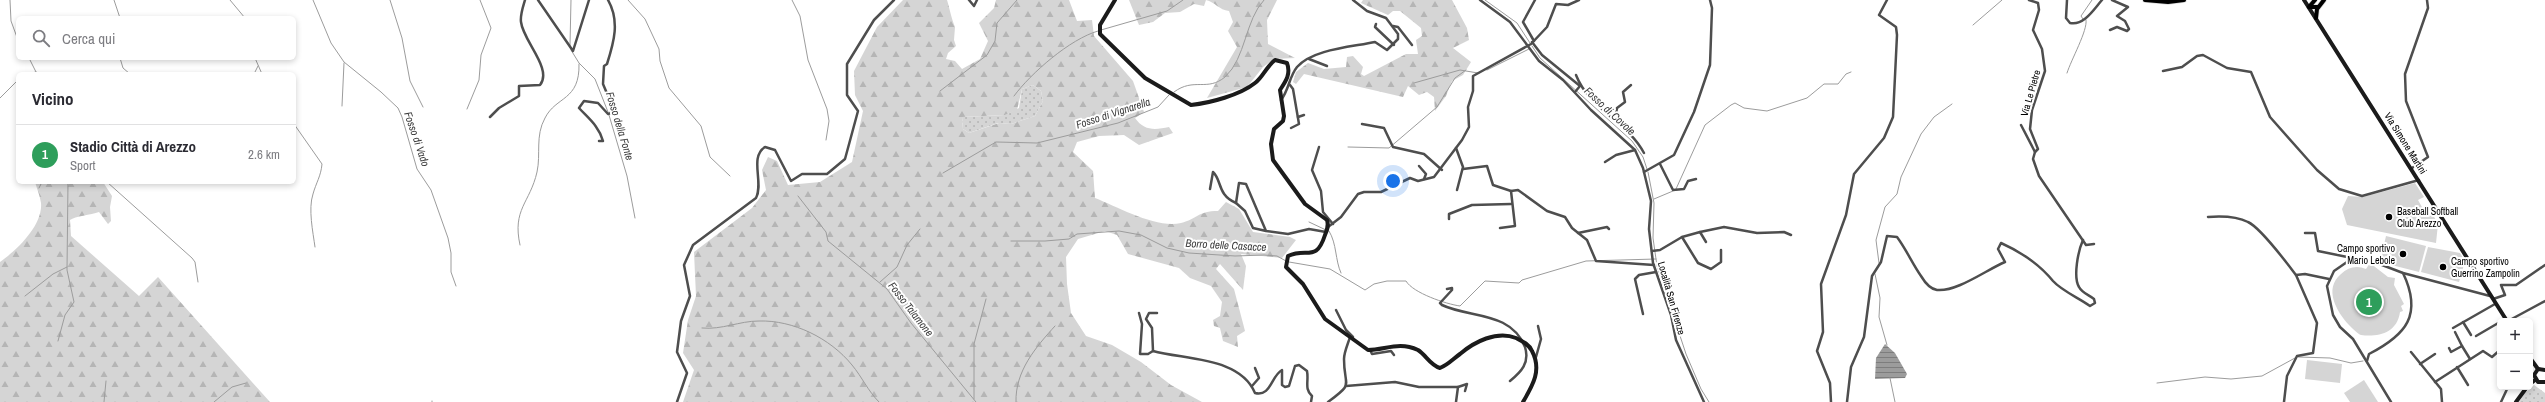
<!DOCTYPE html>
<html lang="it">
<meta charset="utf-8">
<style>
body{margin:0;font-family:"Archivo Narrow",sans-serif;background:#f2f2f3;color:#2b2b33}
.controls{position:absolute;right:12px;bottom:12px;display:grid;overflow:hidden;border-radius:6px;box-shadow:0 2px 6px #0003}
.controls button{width:36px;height:36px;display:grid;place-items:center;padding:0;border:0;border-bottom:1px solid #e1e1e2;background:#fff;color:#2b2b33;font:20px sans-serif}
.you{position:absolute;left:1393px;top:181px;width:14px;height:14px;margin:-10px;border:3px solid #fff;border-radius:50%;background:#1a73e8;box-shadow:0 0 0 6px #1a73e833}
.badge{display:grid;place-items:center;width:26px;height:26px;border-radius:50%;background:#000;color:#fff;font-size:13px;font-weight:700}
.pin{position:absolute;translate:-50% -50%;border:2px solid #fff;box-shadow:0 1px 4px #0006}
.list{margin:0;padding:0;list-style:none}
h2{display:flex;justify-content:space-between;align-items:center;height:52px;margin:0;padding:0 16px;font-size:17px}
h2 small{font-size:13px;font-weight:400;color:#7c7c81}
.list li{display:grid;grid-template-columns:26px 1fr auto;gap:12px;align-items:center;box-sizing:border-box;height:60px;padding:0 16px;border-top:1px solid #e1e1e2}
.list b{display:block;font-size:15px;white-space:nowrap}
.list p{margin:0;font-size:13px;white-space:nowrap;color:#7c7c81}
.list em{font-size:13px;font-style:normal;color:#7c7c81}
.icon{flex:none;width:22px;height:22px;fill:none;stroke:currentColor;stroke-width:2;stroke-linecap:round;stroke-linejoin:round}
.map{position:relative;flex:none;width:2545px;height:402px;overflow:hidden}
.search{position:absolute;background:#fff;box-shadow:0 2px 6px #0003;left:16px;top:16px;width:280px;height:44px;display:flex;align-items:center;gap:10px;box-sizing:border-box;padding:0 14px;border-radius:6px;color:#7c7c81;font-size:15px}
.panel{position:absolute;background:#fff;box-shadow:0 2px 6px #0003;left:16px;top:72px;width:280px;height:112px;border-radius:6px}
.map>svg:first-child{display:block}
</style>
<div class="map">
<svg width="2545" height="402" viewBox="0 0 2545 402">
<defs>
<pattern id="grass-dots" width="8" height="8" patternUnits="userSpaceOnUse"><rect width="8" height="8" fill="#d5d5d5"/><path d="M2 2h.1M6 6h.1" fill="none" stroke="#b5b5b5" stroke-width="1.8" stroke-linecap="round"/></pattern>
<pattern id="forest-firs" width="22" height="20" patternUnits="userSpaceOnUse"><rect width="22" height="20" fill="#d5d5d5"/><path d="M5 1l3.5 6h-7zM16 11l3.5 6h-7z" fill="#b5b5b5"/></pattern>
<pattern id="water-rules" width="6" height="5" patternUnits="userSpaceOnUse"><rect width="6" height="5" fill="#9c9c9c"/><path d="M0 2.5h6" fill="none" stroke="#7d7d7d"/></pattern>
</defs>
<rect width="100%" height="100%" fill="#fff"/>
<g fill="url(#grass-dots)">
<path d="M1033,85L1041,91L1043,101L1035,116L1011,124L998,123L969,133L963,129L962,117L1005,115L1019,108L1022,89Z"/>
<path d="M2534,385L2545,393V402H2519L2525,393Z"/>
</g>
<g fill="url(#forest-firs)" fill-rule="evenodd">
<path d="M903,0H947C950,10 951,17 955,27L954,40L956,46L948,53L946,59L955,61L962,69L980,59L988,41L979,23L994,8L996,0H1069L1077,21L1092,20L1094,36L1133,81L1144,112L1135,118C1144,131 1155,130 1169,127L1173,133L1139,145L1124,135L1099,136L1077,142L1073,152L1093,171L1095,198C1118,207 1157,229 1181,223C1197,219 1198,211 1218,211L1226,202L1239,209L1253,232L1290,237L1296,240L1282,258L1241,254L1246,266L1243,290L1220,264L1216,269L1234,289L1245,331L1237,336L1238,347L1223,341L1220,328L1214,326L1213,320L1220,316L1222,302L1211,286L1190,278L1179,268L1128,254L1117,235L1105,231L1078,239L1066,257L1067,284L1071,313L1086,336L1112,345L1141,362L1171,385L1202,402H683L694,370L683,353L688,320L696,296L694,252L752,208L766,190L762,170L768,157L777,161L788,185L820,182L852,162L863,111L855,95L854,71L877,27ZM1033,85L1041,91L1043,101L1035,116L1011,124L999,123L969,133L963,129L962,117L1005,115L1017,110L1022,89Z"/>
<path d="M1129,0H1277L1267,20L1268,44L1295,58L1274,59L1263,67L1247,87L1207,98L1237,47L1228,31L1233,22L1229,11C1219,10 1215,2 1206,0L1204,6L1194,4L1180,12L1165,13L1153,22L1139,25Z"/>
<path d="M1363,0H1452L1467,28L1469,40L1453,48L1471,62L1463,75L1452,81L1446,96L1435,111L1434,97L1427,92L1419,95L1408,86L1403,97L1304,74L1296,84L1293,82L1296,72L1308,63L1324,69L1346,67L1347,57L1353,56L1363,67L1361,74L1364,76L1406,54H1418L1416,40L1422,36L1421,28L1400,11H1393L1388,15L1361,3Z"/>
<path d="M35,182H103L112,196L110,207L111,221L108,224L99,212C91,215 75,216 70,220L71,236L139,296L158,277L270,402H0V262C17,250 43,225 41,203C40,196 37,189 35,182Z"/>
</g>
<g fill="#d5d5d5">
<path d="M2415,183L2424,197L2418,200L2423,209L2428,206L2438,224L2436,243L2347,225L2342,209L2348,196L2363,197Z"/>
<path d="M2386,236L2426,246L2419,272L2380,262Z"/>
<path d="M2428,247L2460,253L2465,261L2459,282L2421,272Z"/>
<path d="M2370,263L2388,277L2395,278L2394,285L2404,304L2401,306L2403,311L2400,312C2397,334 2377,337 2361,335C2358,334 2352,328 2349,325C2337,312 2323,289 2341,274C2348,267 2357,265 2366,269Z"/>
<path d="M2307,360L2342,364L2340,383L2305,379Z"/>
<path d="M2364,380L2378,402H2350L2344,393Z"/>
</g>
<path fill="url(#water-rules)" d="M1885,344L1895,353L1907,374L1905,378L1875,379L1876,358Z"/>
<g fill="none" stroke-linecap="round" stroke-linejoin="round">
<g stroke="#9c9c9c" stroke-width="1">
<path d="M10,0L11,21L18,40"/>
<path d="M114,0L120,18"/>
<path d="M230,0L245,18"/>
<path d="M313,0L331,43L344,62L381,92L398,108L402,117L417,169L431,190L448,238L451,253V272L456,286"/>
<path d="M390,0L402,38L410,81L423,107"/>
<path d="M628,0L645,19L659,49L660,61L669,88L701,126L710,157L730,176"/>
<path d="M792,0L800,16L808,60L827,109L829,121L826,140"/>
<path d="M1485,0L1517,23L1530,43"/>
<path d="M2083,19L2081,16L2092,0"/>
<path d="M1973,25L2002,0"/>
<path d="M1101,30L1167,11L1183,0"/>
<path d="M570,45L571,0"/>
<path d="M1532,46L1540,58L1632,141L1643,157L1647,169"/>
<path d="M571,50L579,63L595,79L608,112"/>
<path d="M29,58L37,74"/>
<path d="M120,58L123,68L130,74"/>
<path d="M255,58L262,74"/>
<path d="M1487,70L1529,49"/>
<path d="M2067,73C2071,60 2088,30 2086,20"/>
<path d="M28,74L36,72"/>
<path d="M254,74L258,66"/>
<path d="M1414,83L1460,70L1478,73"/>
<path d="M940,91L987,55L995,41L997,23L1017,0"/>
<path d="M1174,92C1194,77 1207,92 1225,77C1246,58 1245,20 1264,0"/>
<path d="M1014,96C1031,73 1070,39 1098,31"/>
<path d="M0,98L18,80"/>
<path d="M342,106L344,63"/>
<path d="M467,109L479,80L481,55L491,28L480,0"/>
<path d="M609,115L627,176L635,218"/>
<path d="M294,124L322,164C321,176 316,183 313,194C308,209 313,232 315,247"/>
<path d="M1348,147L1389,148L1437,107L1455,78L1466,70"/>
<path d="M1648,172L1654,203L1653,238L1657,266L1686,354L1701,389L1709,402"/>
<path d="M943,173L996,142L1037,143L1118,123L1158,107L1169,95"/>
<path d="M107,182L192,258L195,262L198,282"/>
<path d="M39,188L42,182"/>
<path d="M1676,189L1705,125L1731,105L1735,103L1744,108L1767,111L1807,98L1824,84H1838L1846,74L1851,72"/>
<path d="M798,196L826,232L828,241L887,289L911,323L976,402"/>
<path d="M1654,199L1673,191"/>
<path d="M1309,222L1326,230"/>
<path d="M1329,231C1337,244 1335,260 1341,273"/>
<path d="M1011,241H1045L1069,239L1077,234L1119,231L1141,235L1167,248L1189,253L1235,256L1264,255L1277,256L1286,261"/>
<path d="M520,245C512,209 530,203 537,172C541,154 535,136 545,118C556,96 580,101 579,64"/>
<path d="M1289,262L1330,269L1365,290L1374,284L1387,281H1406C1413,293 1446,304 1460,306L1485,281L1519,283L1522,280L1586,261L1656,259"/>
<path d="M1879,263L1876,240L1885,207L1897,194L1901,177L1921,134L1934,117L1952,104"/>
<path d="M1875,274L1880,298L1879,317L1887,345"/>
<path d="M880,282L897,267L907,245L920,229"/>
<path d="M25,296L53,274L67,267"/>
<path d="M702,328C722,330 739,321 759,321C793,320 830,338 852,365C862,377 868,391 879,402"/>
<path d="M58,341L65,315L74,302L67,270L68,182"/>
<path d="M2298,357L2330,358L2351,363L2363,361"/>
<path d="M1890,378L1895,402"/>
<path d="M2157,383L2205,377L2231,379L2262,376L2295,358"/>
<path d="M974,399V344L986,299"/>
<path d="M104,402L106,381"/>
<path d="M214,402L232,387L246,383"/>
<path d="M432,402V401"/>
<path d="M1016,402C1015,371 1036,347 1055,326"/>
</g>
<g stroke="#dbdbdb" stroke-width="5.5">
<g id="primary">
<path d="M2145,0L2168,2L2184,0"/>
<path d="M2315,0L2309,7H2318"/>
<path d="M2316,18L2317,9L2324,0"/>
</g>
</g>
<g stroke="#4e4e4e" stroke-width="2.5">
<path d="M538,0L573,51L589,0"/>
<path d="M969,0L974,6L977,0"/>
<path d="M1480,0L1510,22L1539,61L1563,80L1591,110L1635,150L1643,168L1651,201L1649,229L1653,263L1671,315L1676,340L1704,402"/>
<path d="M2029,0L2038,3L2039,10L2033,30L2042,49L2045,71L2032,110L2030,129L2038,149L2035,152"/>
<path d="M2067,0L2066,18L2070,23C2084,26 2094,9 2102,0"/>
<path d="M1376,24L1375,27L1394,45"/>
<path d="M1393,26L1398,27L1412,45"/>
<path d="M2110,30L2117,27L2127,31L2129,29L2125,21L2117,16L2128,7L2112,0"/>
<path d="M1534,41L1523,22L1535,0"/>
<path d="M1532,42L1542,55L1580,86L1575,92"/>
<path d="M1309,59L1327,66"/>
<path d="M2163,71L2182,67L2197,56L2203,55L2227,68L2251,72L2270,117L2317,170L2339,189L2362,196L2419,180"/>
<path d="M1576,75C1589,109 1628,122 1644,153"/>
<path d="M1290,85L1293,89L1299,124L1291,128"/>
<path d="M1281,100C1289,90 1289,77 1297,67C1313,49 1352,47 1375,42L1387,50L1398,39V34L1386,18L1367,11L1353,0"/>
<path d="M490,117L499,108L519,96V86L540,85C553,69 523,41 521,22C520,15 523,7 525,0"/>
<path d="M1298,117L1304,115"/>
<path d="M1615,119L1617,108L1625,102L1623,92L1631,85"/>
<path d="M1362,124L1384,128L1393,147L1424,154L1442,170"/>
<path d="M2021,125L2035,152L2033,159L2039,176L2086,245L2094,244"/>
<path d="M599,141H603C599,126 588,118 579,108L584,101L598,103L608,114L611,113V103L603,84L604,66L607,64C614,42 620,21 608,0"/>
<path d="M1319,147L1312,170L1321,191L1323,212L1333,224"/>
<path d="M1456,148L1463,167L1457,190"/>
<path d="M1605,162L1616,155L1635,150"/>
<path d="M1660,164L1673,190L1684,189L1688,181L1696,179"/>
<path d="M1419,166L1426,174L1424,179"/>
<path d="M2412,168L2428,157L2406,101L2405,74L2428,8L2427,0"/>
<path d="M1463,169L1487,166L1493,185L1511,191L1518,190L1547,211L1565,217L1572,228L1587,240L1596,261L1654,265"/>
<path d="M1644,172L1674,155L1694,112L1710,65L1712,8L1710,0"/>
<path d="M1210,189L1213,172C1222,180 1217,195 1236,203"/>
<path d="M2208,217C2221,216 2236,216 2248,222C2261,228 2286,262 2296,275L2305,274L2329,279"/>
<path d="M1449,219V214L1472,205L1511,204"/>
<path d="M1328,227L1341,217L1358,194L1364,192H1381L1410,178L1418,181L1434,177L1462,140L1469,127L1468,107L1473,91V76L1531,44L1547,27L1556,4L1568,5L1579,0"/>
<path d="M1500,228L1515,226L1511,191"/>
<path d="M1266,231L1253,228L1245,211L1236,203L1239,183L1246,184L1266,231L1288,234L1309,229L1326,232"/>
<path d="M1700,232L1724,227L1757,233L1784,232L1791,235"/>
<path d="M1578,233L1607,227L1609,229"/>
<path d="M2305,233H2315L2318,251L2357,259"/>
<path d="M1682,237L1700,232L1706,242"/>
<path d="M1652,251L1660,250L1682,237L1698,263L1711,269L1721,262V250"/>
<path d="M1447,289L1452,288V290L1440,303L1442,305C1469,318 1511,311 1525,347C1530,363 1521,372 1510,381"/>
<path d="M2493,299L2505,295L2501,285H2516L2545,265"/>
<path d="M1336,310L1346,330L1353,337"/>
<path d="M1139,313L1142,324L1140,354H1148L1153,351C1186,360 1240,357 1255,393C1271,397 1271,376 1282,370V385L1285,387L1289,386L1295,366L1299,365L1307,371C1309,381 1304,389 1312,396L1311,402"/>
<path d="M1643,314L1635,279L1639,275L1656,272"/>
<path d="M2508,321L2545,301"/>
<path d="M2463,322L2471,335"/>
<path d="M2453,328L2495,304"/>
<path d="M2455,332L2462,346"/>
<path d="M2476,336L2500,322"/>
<path d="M2449,348L2451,352L2462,346L2470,359"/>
<path d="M1370,350L1372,354L1391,351L1394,355"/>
<path d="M1153,351L1152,328L1146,319L1149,313H1157"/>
<path d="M2411,352L2441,389L2442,402"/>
<path d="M1536,357L1541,339L1538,326"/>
<path d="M2367,361L2369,354C2406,335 2423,315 2403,273"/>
<path d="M2420,364L2435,354"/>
<path d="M2457,367L2468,385"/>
<path d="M2435,382L2483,351L2492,357L2500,350"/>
<path d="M1252,386L1259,378L1255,368"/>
<path d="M1346,386L1395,382L1419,387H1458L1456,402"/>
<path d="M1458,387L1467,384L1465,391"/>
<path d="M677,402L687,373L677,352L681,321L690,296L684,265L693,245L756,198C764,183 749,157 765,147L775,150L791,181L802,174H827L845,159L858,111L847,95V64L874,20L894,0"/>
<path d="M1328,402C1355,382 1344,388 1344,359C1344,352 1348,344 1350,337"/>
<path d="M1831,402L1830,383L1817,351L1823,332L1821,284L1846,215L1854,174L1884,138L1893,117L1897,35L1896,27L1879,15L1887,0"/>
<path d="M1847,402L1851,367L1864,337L1872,276L1881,262L1887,236L1897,237C1906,249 1912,263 1921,276C1924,281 1930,289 1937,290C1957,292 1986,270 2005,262L1998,249L2001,243C2021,252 2040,265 2053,281C2062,291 2079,298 2090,306L2095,303L2094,299C2089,295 2082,293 2079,287C2073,277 2078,251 2083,240"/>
<path d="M2284,402L2287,376L2297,356L2313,353L2317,323L2296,275"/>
<path d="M2391,402L2353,339L2340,327L2333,315L2327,286L2334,271L2347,262L2369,260L2403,273L2490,296"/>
<path d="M2501,402L2508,387"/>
</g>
<g stroke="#1b1b1b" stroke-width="4">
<path d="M1115,0L1100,25V34L1145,78L1191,105C1210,103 1240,95 1255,83C1263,77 1266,67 1275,60L1287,63C1291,74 1286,81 1280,90L1284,116L1283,121L1274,129L1271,144L1273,160L1305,204L1327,220C1329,226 1327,230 1325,235C1316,263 1307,247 1288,256L1286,267L1303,284L1325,319L1368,350C1385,350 1399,341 1418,350C1426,355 1430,365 1440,368C1448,365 1453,359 1460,354C1474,342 1497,330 1516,338C1522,341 1529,344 1532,351C1542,370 1533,385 1523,402"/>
<path d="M2304,0L2507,321"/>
<path d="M2530,358L2538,369"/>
<path d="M2545,370L2538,369L2534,375L2538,382H2545"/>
<path d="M2530,384L2535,380"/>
<path d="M2516,402L2527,387"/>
</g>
<use href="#primary" stroke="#000" stroke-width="4"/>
</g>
<g fill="#000" stroke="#fff" stroke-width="1.5">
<circle cx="2389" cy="217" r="4"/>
<circle cx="2403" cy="254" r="4"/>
<circle cx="2443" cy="267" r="4"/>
</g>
<g text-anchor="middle" stroke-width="4" stroke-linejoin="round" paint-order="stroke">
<g font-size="10" fill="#000" stroke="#fff">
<text transform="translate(2030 93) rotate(-74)" y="4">Via Le Pietre</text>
<text transform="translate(2406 143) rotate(58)" y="4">Via Simone Martini</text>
<text transform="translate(1672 298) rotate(74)" y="4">Località San Firenze</text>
</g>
<g font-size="10" fill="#000" stroke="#fff" text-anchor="start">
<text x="2397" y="215">Baseball Softball<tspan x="2397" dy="12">Club Arezzo</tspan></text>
<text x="2395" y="252" text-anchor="end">Campo sportivo<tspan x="2395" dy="12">Mario Lebole</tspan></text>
<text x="2451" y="265">Campo sportivo<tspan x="2451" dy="12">Guerrino Zampolin</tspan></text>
</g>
<g font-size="11" font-style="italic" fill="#3d3d3d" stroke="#fff">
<text transform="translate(1610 111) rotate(43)" y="4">Fosso di Covole</text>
<text transform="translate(1113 113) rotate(-18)" y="4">Fosso di Vignarella</text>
<text transform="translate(620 126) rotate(73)" y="4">Fosso della Fonte</text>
<text transform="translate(417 139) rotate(71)" y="4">Fosso di Vado</text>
<text transform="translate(1226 245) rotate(3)" y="4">Borro delle Casacce</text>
<text transform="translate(911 309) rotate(52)" y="4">Fosso Talamone</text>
</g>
</g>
</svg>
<div class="controls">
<button>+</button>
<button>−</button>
</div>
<div class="you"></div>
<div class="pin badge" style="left:2369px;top:302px;background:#2e9e5b">1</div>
<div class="search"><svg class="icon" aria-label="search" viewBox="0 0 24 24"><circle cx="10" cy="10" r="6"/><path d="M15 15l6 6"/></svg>Cerca qui</div>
<section class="panel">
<h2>Vicino<small></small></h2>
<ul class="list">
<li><span class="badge" style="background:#2e9e5b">1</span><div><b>Stadio Città di Arezzo</b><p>Sport</p></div><em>2.6 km</em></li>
</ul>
</section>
</div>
